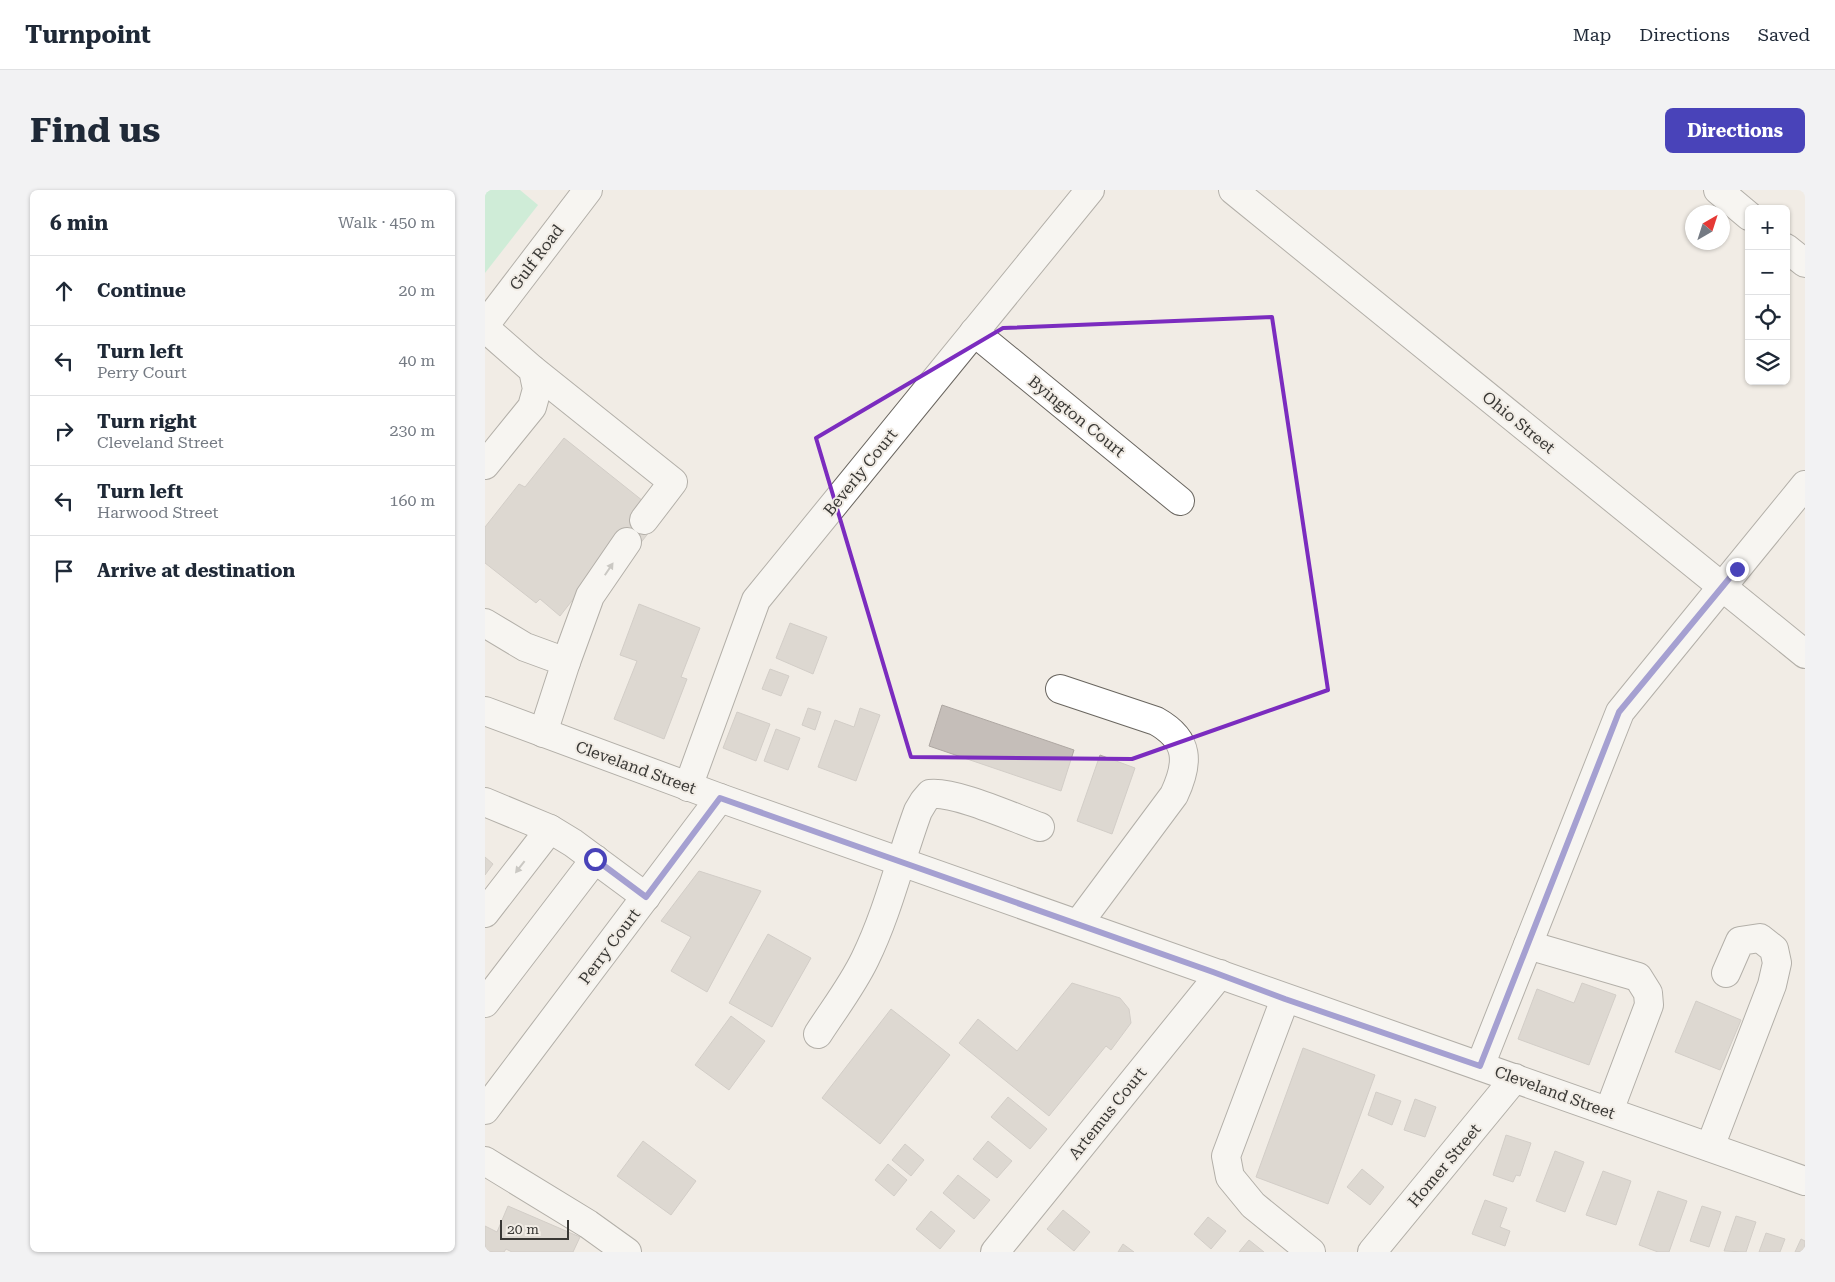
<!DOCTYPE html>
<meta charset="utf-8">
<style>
body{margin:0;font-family:"Roboto Serif",serif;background:#f2f2f3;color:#1f2937}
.controls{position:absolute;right:15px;top:15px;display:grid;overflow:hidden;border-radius:8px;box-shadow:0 1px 4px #0004}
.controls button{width:45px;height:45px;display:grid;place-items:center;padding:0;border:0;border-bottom:1px solid #e0e1e3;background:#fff;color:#1f2937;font:25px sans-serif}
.compass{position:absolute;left:1200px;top:15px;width:45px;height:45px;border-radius:50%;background:#fff;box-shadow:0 1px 4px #0004;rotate:39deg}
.scale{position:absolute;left:15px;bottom:12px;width:69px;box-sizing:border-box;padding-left:5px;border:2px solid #393835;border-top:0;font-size:14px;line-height:18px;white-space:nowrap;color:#393835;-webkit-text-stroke:4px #f1ece5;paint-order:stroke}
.stop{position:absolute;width:15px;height:15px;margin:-11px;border:4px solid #4943b9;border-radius:50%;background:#fff}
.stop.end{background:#4943b9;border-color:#fff;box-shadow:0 1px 5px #0008}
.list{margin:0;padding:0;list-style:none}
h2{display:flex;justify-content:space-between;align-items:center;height:65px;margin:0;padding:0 20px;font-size:21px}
h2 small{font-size:16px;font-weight:400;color:#747a83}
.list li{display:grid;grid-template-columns:32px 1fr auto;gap:15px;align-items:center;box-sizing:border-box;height:70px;padding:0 20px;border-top:1px solid #e0e1e3}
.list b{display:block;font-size:19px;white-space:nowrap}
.list p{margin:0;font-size:16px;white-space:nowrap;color:#747a83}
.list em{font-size:16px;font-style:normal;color:#747a83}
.icon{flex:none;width:28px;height:28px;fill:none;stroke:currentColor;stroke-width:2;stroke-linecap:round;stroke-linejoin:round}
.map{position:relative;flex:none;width:1320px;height:1062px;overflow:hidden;border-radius:8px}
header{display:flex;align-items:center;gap:30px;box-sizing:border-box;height:70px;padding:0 25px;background:#fff;border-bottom:1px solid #e0e1e3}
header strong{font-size:24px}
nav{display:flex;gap:28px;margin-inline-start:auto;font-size:18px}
.intro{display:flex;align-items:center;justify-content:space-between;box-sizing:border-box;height:120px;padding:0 30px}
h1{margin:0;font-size:35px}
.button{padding:12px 22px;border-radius:8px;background:#4943b9;color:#fff;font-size:18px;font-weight:700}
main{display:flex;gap:30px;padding:0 30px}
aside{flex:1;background:#fff;border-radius:8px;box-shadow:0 1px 4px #0004}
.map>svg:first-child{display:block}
</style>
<header>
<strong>Turnpoint</strong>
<nav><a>Map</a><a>Directions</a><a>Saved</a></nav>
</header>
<div class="intro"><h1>Find us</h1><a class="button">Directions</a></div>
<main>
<aside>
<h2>6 min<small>Walk · 450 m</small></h2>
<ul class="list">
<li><svg class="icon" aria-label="ahead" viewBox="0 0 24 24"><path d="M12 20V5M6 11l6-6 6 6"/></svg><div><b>Continue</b></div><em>20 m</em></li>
<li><svg class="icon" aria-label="left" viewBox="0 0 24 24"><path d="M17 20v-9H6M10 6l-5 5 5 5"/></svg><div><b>Turn left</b><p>Perry Court</p></div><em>40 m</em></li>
<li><svg class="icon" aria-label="right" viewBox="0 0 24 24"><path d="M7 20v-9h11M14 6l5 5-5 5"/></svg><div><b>Turn right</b><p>Cleveland Street</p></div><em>230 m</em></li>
<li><svg class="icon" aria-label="left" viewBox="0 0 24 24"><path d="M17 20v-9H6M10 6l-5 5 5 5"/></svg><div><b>Turn left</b><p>Harwood Street</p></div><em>160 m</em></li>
<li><svg class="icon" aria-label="arrive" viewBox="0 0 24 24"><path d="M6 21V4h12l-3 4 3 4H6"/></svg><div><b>Arrive at destination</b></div></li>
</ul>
</aside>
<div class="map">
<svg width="1320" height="1062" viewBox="0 0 1320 1062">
<rect width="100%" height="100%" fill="#f1ece5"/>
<path fill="#a6ecc6" d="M0,0H35L53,15L0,83Z"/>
<g fill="#c5beb9" stroke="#aea7a2">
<path d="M79,248L163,315L168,337L151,359L136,348L75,426L55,409L51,413L0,373V337L34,294L40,297Z"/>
<path d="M154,414L215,438L196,487L202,489L179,549L129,529L152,471L135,465Z"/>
<path d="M305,433L342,447L328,484L291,468Z"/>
<path d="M285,479L304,486L296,506L277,499Z"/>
<path d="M457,515L589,560L576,601L444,556Z"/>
<path d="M323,518L336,522L330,540L317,535Z"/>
<path d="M375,518L395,525L371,591L333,577L350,530L369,537Z"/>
<path d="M252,522L285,534L271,571L238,558Z"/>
<path d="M291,539L315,548L303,580L279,571Z"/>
<path d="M615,565L650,578L627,644L592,631Z"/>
<path d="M0,667L8,674L0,685Z"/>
<path d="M214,681L276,701L222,802L186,781L206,747L176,731Z"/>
<path d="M283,744L326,768L287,837L244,813Z"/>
<path d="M587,793L635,808L644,819L646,833L626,860L621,856L564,926L474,853L493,829L532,861Z"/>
<path d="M1097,793L1131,805L1104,875L1033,849L1052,799L1089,813Z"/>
<path d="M1211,811L1256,830L1235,880L1190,862Z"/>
<path d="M406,819L465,865L395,954L337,908Z"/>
<path d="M246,826L280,851L244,900L210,875Z"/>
<path d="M818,858L890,885L843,1014L771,987Z"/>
<path d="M891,902L916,911L907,935L883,925Z"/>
<path d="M523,907L562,939L545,959L506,927Z"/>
<path d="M930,909L951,917L940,947L919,940Z"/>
<path d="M1021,945L1046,953L1035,986L1031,985L1028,992L1008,985Z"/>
<path d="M158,951L211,991L186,1025L132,986Z"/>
<path d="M503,951L527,971L512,988L488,969Z"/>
<path d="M420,954L439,970L426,986L407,970Z"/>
<path d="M1070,961L1099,972L1080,1022L1051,1011Z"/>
<path d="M403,974L422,990L409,1006L390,990Z"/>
<path d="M877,979L899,997L885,1015L862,997Z"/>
<path d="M1118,981L1146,991L1131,1035L1101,1025Z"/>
<path d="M473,985L505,1010L489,1029L458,1003Z"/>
<path d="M1173,1001L1202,1011L1184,1062H1173L1154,1055Z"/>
<path d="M1000,1010L1022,1018L1015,1037L1025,1041L1020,1056L987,1044Z"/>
<path d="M23,1016L95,1047L88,1062H27L21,1059L19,1062H0V1036L12,1042Z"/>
<path d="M1217,1016L1236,1022L1224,1057L1205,1051Z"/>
<path d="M578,1020L605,1042L589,1061L562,1039Z"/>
<path d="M446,1021L470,1041L455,1059L431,1039Z"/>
<path d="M1251,1026L1271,1032L1261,1062L1239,1061Z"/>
<path d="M723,1027L741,1041L726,1059L709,1044Z"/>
<path d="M1281,1043L1300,1049L1295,1062H1274Z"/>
<path d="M1316,1049L1320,1051V1062H1310Z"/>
<path d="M764,1050L779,1062H754Z"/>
<path d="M638,1054L649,1062H633Z"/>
</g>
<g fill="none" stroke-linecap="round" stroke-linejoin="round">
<g stroke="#69655f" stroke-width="30">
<g id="minor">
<path d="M748,0L1320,464"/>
<path d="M1233,0L1264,26"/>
<path d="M1301,58L1320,73"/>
<path d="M0,135L103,0"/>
<path d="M0,138L48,180L52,199L47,217L0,275"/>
<path d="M489,142L695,311"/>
<path d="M48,180L188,292L159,330"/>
<path d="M0,433L40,457L81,472L58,543"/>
<path d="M81,472L105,406L142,352"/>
<path d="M575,499L671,531C705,550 704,573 689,605L593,734"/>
<path d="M203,597L271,410L605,0"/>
<path d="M0,612L65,639L88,653L161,707"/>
<path d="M0,723L65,639"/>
<path d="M1043,755L1153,787L1163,803L1164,815L1124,921"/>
<path d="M800,809L741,966L745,987L768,1015L826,1062"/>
<path d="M0,813L110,669"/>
<path d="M333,844C349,819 367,796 380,769C403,722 415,670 433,621L439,611L445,604C470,601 529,628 555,637"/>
<path d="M995,876L1135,522L1320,295"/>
<path d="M0,920L235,608"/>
<path d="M1225,957L1287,795L1292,773L1289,759L1275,748L1255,751L1241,783"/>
<path d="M0,971L103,1034L142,1062"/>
<path d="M510,1062L735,784"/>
<path d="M887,1062L1030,888"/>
</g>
</g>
<g stroke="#69655f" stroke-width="30">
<path id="major" d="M0,521L235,608L1320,991"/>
</g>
<use href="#minor" stroke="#fff" stroke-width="28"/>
<use href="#major" stroke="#fff" stroke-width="28"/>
</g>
<defs><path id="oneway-solid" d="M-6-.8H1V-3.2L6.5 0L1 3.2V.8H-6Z" transform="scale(1.25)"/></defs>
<g fill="#9c9c9a">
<use href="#oneway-solid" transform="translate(124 379) rotate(-56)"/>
<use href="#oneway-solid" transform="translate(35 677) rotate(128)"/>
</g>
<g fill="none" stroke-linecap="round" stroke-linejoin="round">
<path stroke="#4943b9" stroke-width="6" d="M110,669L161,707L235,608L728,782L800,809L995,876L1134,522L1252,379"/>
</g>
<path d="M0 0H1320V1062H0ZM787,127L843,500L647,569L426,567L331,248L518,138Z" fill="#f1ece5" fill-opacity=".55" fill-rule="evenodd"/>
<path fill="none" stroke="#7b2cbf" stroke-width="4" stroke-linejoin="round" d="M787,127L843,500L647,569L426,567L331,248L518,138Z"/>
<g text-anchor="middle" stroke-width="4" stroke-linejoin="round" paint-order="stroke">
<g font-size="16" fill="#393835" stroke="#f1ece5">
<text transform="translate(51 67) rotate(-53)" y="6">Gulf Road</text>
<text transform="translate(592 226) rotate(39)" y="6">Byington Court</text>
<text transform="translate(1034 232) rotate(39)" y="6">Ohio Street</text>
<text transform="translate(375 282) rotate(-51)" y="6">Beverly Court</text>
<text transform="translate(151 577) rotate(20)" y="6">Cleveland Street</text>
<text transform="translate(124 756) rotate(-53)" y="6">Perry Court</text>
<text transform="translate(1070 902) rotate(20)" y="6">Cleveland Street</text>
<text transform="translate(622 923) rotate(-51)" y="6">Artemus Court</text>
<text transform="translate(959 975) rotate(-50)" y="6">Homer Street</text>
</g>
</g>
</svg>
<div class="controls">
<button>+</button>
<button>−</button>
<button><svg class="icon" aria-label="locate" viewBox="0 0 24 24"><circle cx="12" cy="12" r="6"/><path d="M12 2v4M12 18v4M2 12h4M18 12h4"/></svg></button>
<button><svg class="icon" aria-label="layers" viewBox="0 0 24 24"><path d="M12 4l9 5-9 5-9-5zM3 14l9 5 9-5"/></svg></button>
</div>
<svg class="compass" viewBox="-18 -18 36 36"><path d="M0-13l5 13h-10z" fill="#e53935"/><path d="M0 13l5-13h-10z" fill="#747a83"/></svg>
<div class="scale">20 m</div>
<div class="stop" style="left:110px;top:669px"></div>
<div class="stop end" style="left:1252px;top:379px"></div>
</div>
</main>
